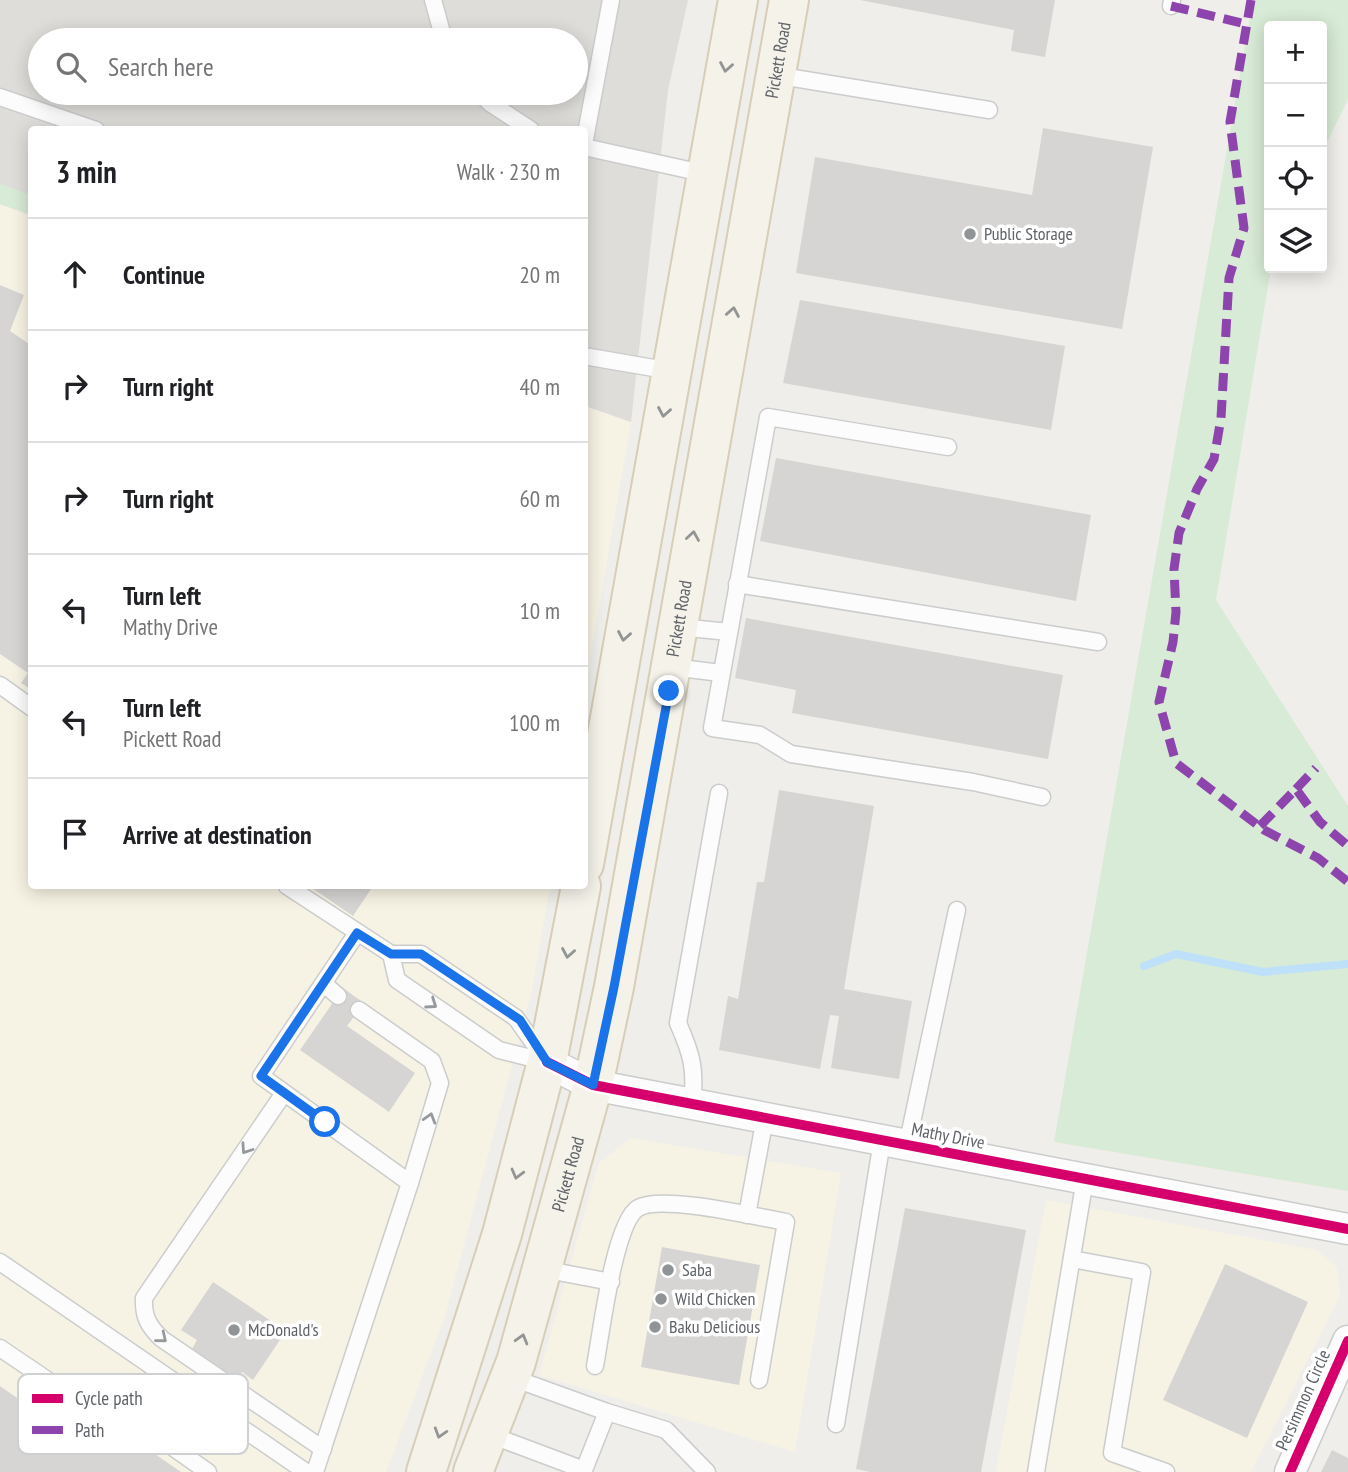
<!DOCTYPE html>
<meta charset="utf-8">
<style>
body{margin:0;font-family:"PT Sans Narrow",sans-serif;background:#f6f6f6;color:#202124}
.controls{position:absolute;right:21px;top:21px;display:grid;overflow:hidden;border-radius:7px;box-shadow:0 4px 18px #0003}
.controls button{width:63px;height:63px;display:grid;place-items:center;padding:0;border:0;border-bottom:2px solid #e0e0e0;background:#fff;color:#202124;font:35px sans-serif}
.stop{position:absolute;width:21px;height:21px;margin:-16px;border:5px solid #1a73e8;border-radius:50%;background:#fff}
.stop.end{background:#1a73e8;border-color:#fff;box-shadow:0 2px 7px #0008}
.list{margin:0;padding:0;list-style:none}
h2{display:flex;justify-content:space-between;align-items:center;height:91px;margin:0;padding:0 28px;font-size:30px}
h2 small{font-size:23px;font-weight:400;color:#757577}
.list li{display:grid;grid-template-columns:46px 1fr auto;gap:21px;align-items:center;box-sizing:border-box;height:112px;padding:0 28px;border-top:2px solid #e0e0e0}
.list b{display:block;font-size:26px;white-space:nowrap}
.list p{margin:0;font-size:23px;white-space:nowrap;color:#757577}
.list em{font-size:23px;font-style:normal;color:#757577}
.icon{flex:none;width:38px;height:38px;fill:none;stroke:currentColor;stroke-width:2;stroke-linecap:round;stroke-linejoin:round}
.map{position:relative;flex:none;width:1348px;height:1472px;overflow:hidden}
.search{position:absolute;background:#fff;box-shadow:0 4px 18px #0003;left:28px;top:28px;width:560px;height:77px;display:flex;align-items:center;gap:18px;box-sizing:border-box;padding:0 24px;border-radius:38px;color:#757577;font-size:26px}
.panel{position:absolute;background:#fff;box-shadow:0 4px 18px #0003;left:28px;top:126px;width:560px;height:763px;border-radius:7px}
.map>svg:first-child{display:block}
</style>
<div class="map">
<svg width="1348" height="1472" viewBox="0 0 1348 1472">
<rect width="100%" height="100%" fill="#efeeea"/>
<g fill="#f7f3e4">
<path d="M0,204L32,215V886H550L532,990L445,1316L386,1472H0Z"/>
<path d="M585,406L631,422L585,687L584,406Z"/>
<path d="M631,1138L841,1173L795,1452L539,1375L599,1163Z"/>
<path d="M1046,1200L1316,1250L1337,1267L1340,1295L1251,1472H996Z"/>
</g>
<path fill="#dfddda" fill-rule="evenodd" d="M0,0H688L668,90L631,422L585,406L584,130H32L31,215L0,204ZM40,40H576V93H40Z"/>
<g fill="#d8ebd6">
<path d="M1253,0H1348V99L1322,153V26H1269L1271,268L1216,600L1348,806V1191L1054,1142Z"/>
<path d="M0,184L31,195V215L0,204Z"/>
</g>
<g fill="none" stroke-linecap="round" stroke-linejoin="round">
<path stroke="#bfe0f9" stroke-width="8" d="M1144,966L1176,954L1263,972L1348,964"/>
</g>
<g fill="#d6d5d3">
<path d="M860,0H1055L1045,57L1011,51L1014,30Z"/>
<path d="M1043,128L1153,147L1122,329L796,273L815,157L1032,195Z"/>
<path d="M0,285L24,295L10,331L32,346V690L21,683L28,673L0,654Z"/>
<path d="M800,300L1065,346L1051,430L783,383Z"/>
<path d="M776,458L1091,515L1076,601L760,541Z"/>
<path d="M746,618L1063,675L1048,759L792,713L796,690L735,678Z"/>
<path d="M779,790L874,806L844,989L912,1001L899,1079L831,1068L839,1016L830,1015L820,1069L719,1050L728,996L738,999L757,882H764Z"/>
<path d="M309,886H373L353,916Z"/>
<path d="M343,988L364,1003L347,1026L415,1073L389,1112L300,1050Z"/>
<path d="M905,1208L1026,1230L981,1472H870L856,1469Z"/>
<path d="M662,1247L760,1265L739,1385L641,1367Z"/>
<path d="M1225,1264L1308,1302L1247,1438L1163,1400Z"/>
<path d="M213,1282L286,1331L253,1380L242,1372L237,1379L192,1349L197,1340L181,1330Z"/>
<path d="M0,1386L66,1432L82,1409L134,1445L136,1441L181,1472H0Z"/>
<path d="M1332,1450L1348,1458V1472H1321Z"/>
</g>
<g fill="none" stroke-linecap="round" stroke-linejoin="round">
<g stroke="#cbcccc" stroke-width="19">
<g id="lane">
<path d="M433,0L444,40"/>
<path d="M1171,6L1172,0"/>
<path d="M775,75L989,110"/>
<path d="M480,93L490,103L531,130"/>
<path d="M0,97L96,130"/>
<path d="M584,144L611,0"/>
<path d="M584,147L707,174"/>
<path d="M584,356L671,371"/>
<path d="M948,447L768,417L712,728L760,735L791,754L973,782L1042,797"/>
<path d="M737,584L1098,642"/>
<path d="M679,627L729,632"/>
<path d="M672,667L721,673"/>
<path d="M0,685L32,708"/>
<path d="M287,886L391,954H421L516,1018L543,1056"/>
<path d="M391,954L397,980L499,1050L547,1062"/>
<path d="M324,984L338,996"/>
<path d="M359,1010L432,1061L440,1083L410,1183"/>
<path d="M284,1093L144,1298C143,1317 149,1327 162,1339L323,1449"/>
<path d="M692,1105C696,1069 692,1055 678,1023L719,793"/>
<path d="M907,1146L957,910"/>
<path d="M747,1215L765,1118"/>
<path d="M1072,1259L1142,1272L1112,1453L1166,1472"/>
<path d="M0,1262L306,1472"/>
<path d="M542,1269L611,1282"/>
<path d="M0,1348L68,1394L107,1401L208,1472"/>
<path d="M595,1366C601,1335 614,1223 638,1208C660,1194 757,1217 786,1222L759,1380"/>
<path d="M607,1412L666,1430L707,1472"/>
<path d="M836,1424L882,1141"/>
<path d="M488,1434L584,1470L607,1412L510,1377"/>
<path d="M315,1472L410,1183L261,1076L357,933"/>
<path d="M1036,1472L1085,1179"/>
</g>
</g>
<g stroke="#cbcccc" stroke-width="33">
<g id="street">
<path d="M547,1062L593,1085L1348,1229"/>
<path d="M1290,1472L1348,1341"/>
</g>
</g>
<g stroke="#d7ceb8" stroke-width="42">
<g id="primary">
<path d="M584,864L738,0"/>
<path d="M426,1472L502,1234L547,1062L581,886"/>
<path id="s1" d="M473,1472L516,1362L593,1085L614,987L789,0"/>
</g>
</g>
<use href="#lane" stroke="#fdfcfc" stroke-width="16"/>
<use href="#street" stroke="#fdfcfc" stroke-width="30"/>
<use href="#primary" stroke="#f4f2e9" stroke-width="38"/>
<g stroke="#8e44ad" stroke-width="9" stroke-dasharray="18 9" stroke-linecap="butt">
<path d="M1251,0L1230,122L1244,228L1229,278L1221,418L1214,459L1197,489L1179,533L1174,569L1176,612L1173,642L1159,702L1176,763L1264,830L1318,858L1348,882"/>
<path d="M1171,6L1246,24"/>
<path d="M1296,789L1316,768"/>
<path d="M1260,826L1296,789L1320,822L1348,846"/>
</g>
<g stroke="#fff" stroke-width="15">
<g id="cycleway">
<path d="M547,1062L593,1085L1348,1229"/>
<path d="M1290,1472L1348,1341"/>
</g>
</g>
<use href="#cycleway" stroke="#d6006c" stroke-width="10"/>
</g>
<defs><path id="oneway-chevron" d="M-2-3.5L2.5 0L-2 3.5" fill="none" stroke-width="1.6" stroke-linecap="round" stroke-linejoin="round" transform="scale(1.75)"/></defs>
<g stroke="#939595">
<use href="#oneway-chevron" transform="translate(726 67) rotate(100)"/>
<use href="#oneway-chevron" transform="translate(733 312) rotate(-80)"/>
<use href="#oneway-chevron" transform="translate(664 412) rotate(100)"/>
<use href="#oneway-chevron" transform="translate(693 536) rotate(-81)"/>
<use href="#oneway-chevron" transform="translate(624 636) rotate(100)"/>
<use href="#oneway-chevron" transform="translate(568 953) rotate(100)"/>
<use href="#oneway-chevron" transform="translate(517 1174) rotate(105)"/>
<use href="#oneway-chevron" transform="translate(522 1339) rotate(-74)"/>
<use href="#oneway-chevron" transform="translate(440 1433) rotate(107)"/>
</g>
<g stroke="#96999c">
<use href="#oneway-chevron" transform="translate(432 1004) rotate(35)"/>
<use href="#oneway-chevron" transform="translate(430 1118) rotate(-73)"/>
<use href="#oneway-chevron" transform="translate(246 1149) rotate(124)"/>
<use href="#oneway-chevron" transform="translate(162 1338) rotate(39)"/>
</g>
<g fill="none" stroke-linecap="round" stroke-linejoin="round">
<path stroke="#1a73e8" stroke-width="9" d="M325,1122L261,1076L357,933L391,954H421L520,1020L547,1062L593,1085L614,987L669,691"/>
</g>
<g fill="#919496" stroke="#fff" stroke-width="2.5">
<circle cx="970" cy="234" r="7"/>
<circle cx="668" cy="1270" r="7"/>
<circle cx="661" cy="1299" r="7"/>
<circle cx="655" cy="1327" r="7"/>
<circle cx="234" cy="1330" r="7"/>
</g>
<g text-anchor="middle" stroke-width="7" stroke-linejoin="round" paint-order="stroke">
<g font-size="18" fill="#5f6368" stroke="#fff">
<text dy="6" stroke="none"><textPath href="#s1" startOffset="1447">Pickett Road</textPath></text>
<text dy="6" stroke="none"><textPath href="#s1" startOffset="880">Pickett Road</textPath></text>
<text transform="translate(948 1136) rotate(11)" y="6">Mathy Drive</text>
<text dy="6" stroke="none"><textPath href="#s1" startOffset="313">Pickett Road</textPath></text>
<text transform="translate(1303 1400) rotate(-66)" y="6">Persimmon Circle</text>
</g>
<g font-size="18" fill="#5f6368" stroke="#fff" text-anchor="start">
<text x="984" y="240">Public Storage</text>
<text x="682" y="1276">Saba</text>
<text x="675" y="1305">Wild Chicken</text>
<text x="669" y="1333">Baku Delicious</text>
<text x="248" y="1336">McDonald's</text>
</g>
</g>
<rect x="18" y="1374" width="230" height="80" rx="10" fill="#fff" stroke="#cfd0d2" stroke-width="2"/>
<rect x="32" y="1394" width="31" height="9" fill="#d6006c"/>
<rect x="32" y="1426" width="31" height="8" fill="#8e44ad"/>
<g font-size="19" fill="#5f6368">
<text x="75" y="1405">Cycle path</text>
<text x="75" y="1437">Path</text>
</g>
</svg>
<div class="controls">
<button>+</button>
<button>−</button>
<button><svg class="icon" aria-label="locate" viewBox="0 0 24 24"><circle cx="12" cy="12" r="6"/><path d="M12 2v4M12 18v4M2 12h4M18 12h4"/></svg></button>
<button><svg class="icon" aria-label="layers" viewBox="0 0 24 24"><path d="M12 4l9 5-9 5-9-5zM3 14l9 5 9-5"/></svg></button>
</div>
<div class="stop" style="left:325px;top:1122px"></div>
<div class="stop end" style="left:669px;top:691px"></div>
<div class="search"><svg class="icon" aria-label="search" viewBox="0 0 24 24"><circle cx="10" cy="10" r="6"/><path d="M15 15l6 6"/></svg>Search here</div>
<section class="panel">
<h2>3 min<small>Walk · 230 m</small></h2>
<ul class="list">
<li><svg class="icon" aria-label="ahead" viewBox="0 0 24 24"><path d="M12 20V5M6 11l6-6 6 6"/></svg><div><b>Continue</b></div><em>20 m</em></li>
<li><svg class="icon" aria-label="right" viewBox="0 0 24 24"><path d="M7 20v-9h11M14 6l5 5-5 5"/></svg><div><b>Turn right</b></div><em>40 m</em></li>
<li><svg class="icon" aria-label="right" viewBox="0 0 24 24"><path d="M7 20v-9h11M14 6l5 5-5 5"/></svg><div><b>Turn right</b></div><em>60 m</em></li>
<li><svg class="icon" aria-label="left" viewBox="0 0 24 24"><path d="M17 20v-9H6M10 6l-5 5 5 5"/></svg><div><b>Turn left</b><p>Mathy Drive</p></div><em>10 m</em></li>
<li><svg class="icon" aria-label="left" viewBox="0 0 24 24"><path d="M17 20v-9H6M10 6l-5 5 5 5"/></svg><div><b>Turn left</b><p>Pickett Road</p></div><em>100 m</em></li>
<li><svg class="icon" aria-label="arrive" viewBox="0 0 24 24"><path d="M6 21V4h12l-3 4 3 4H6"/></svg><div><b>Arrive at destination</b></div></li>
</ul>
</section>
</div>
